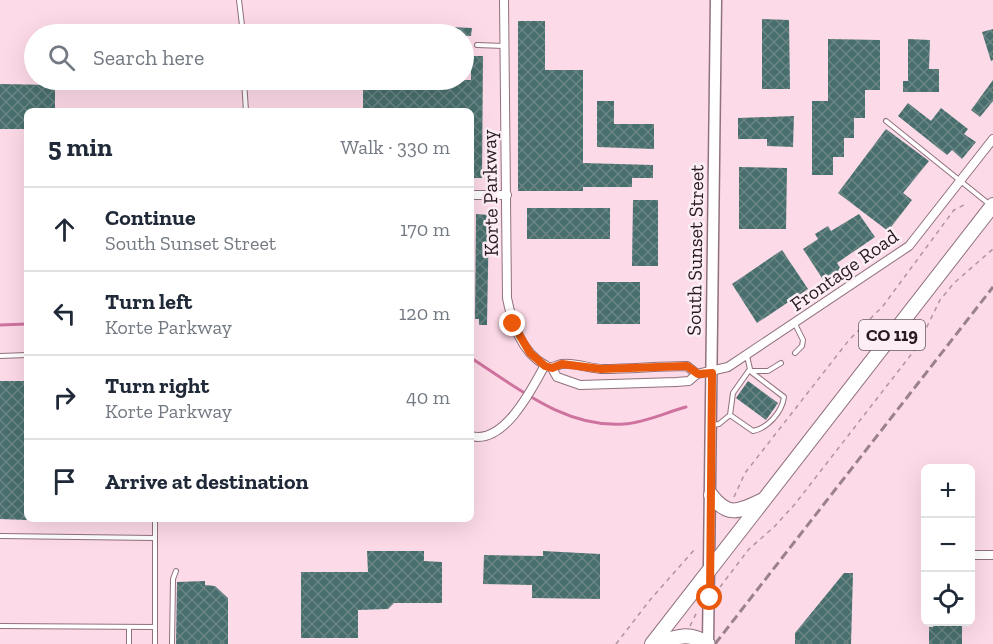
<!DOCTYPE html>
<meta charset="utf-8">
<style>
body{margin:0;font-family:"Zilla Slab",serif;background:#f2f2f3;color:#1f2937}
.controls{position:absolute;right:18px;bottom:18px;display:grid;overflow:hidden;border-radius:9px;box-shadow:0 6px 24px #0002}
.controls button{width:54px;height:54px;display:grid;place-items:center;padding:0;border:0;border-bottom:2px solid #e0e1e3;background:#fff;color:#1f2937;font:30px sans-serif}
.stop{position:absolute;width:18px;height:18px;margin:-14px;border:4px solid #ea580c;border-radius:50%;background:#fff}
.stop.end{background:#ea580c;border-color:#fff;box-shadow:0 2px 6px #0008}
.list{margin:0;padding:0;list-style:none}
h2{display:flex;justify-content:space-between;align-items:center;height:78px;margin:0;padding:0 24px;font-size:26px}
h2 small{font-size:20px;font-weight:400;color:#747a83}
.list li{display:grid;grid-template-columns:39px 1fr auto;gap:18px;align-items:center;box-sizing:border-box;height:84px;padding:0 24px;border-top:2px solid #e0e1e3}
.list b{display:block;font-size:22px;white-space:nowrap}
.list p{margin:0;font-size:20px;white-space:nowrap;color:#747a83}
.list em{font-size:20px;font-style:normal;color:#747a83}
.icon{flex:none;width:33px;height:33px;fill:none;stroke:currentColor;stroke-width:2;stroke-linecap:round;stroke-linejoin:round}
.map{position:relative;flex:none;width:993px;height:644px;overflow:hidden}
.search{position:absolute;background:#fff;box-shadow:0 6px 24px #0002;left:24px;top:24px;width:450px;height:66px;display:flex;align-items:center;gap:15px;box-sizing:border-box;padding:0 21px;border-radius:33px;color:#747a83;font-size:22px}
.panel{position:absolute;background:#fff;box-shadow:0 6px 24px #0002;left:24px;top:108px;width:450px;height:414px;border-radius:9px}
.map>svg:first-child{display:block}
</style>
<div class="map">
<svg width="993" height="644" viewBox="0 0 993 644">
<defs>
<pattern id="building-cross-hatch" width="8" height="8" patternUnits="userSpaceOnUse" patternTransform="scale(1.5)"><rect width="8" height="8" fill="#486f6d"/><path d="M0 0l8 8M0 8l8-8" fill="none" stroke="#6b8685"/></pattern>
</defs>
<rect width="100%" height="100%" fill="#fddae8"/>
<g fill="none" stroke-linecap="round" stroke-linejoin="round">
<g stroke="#ce739e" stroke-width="3">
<path d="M0,325L27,324"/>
<path d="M471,358C518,388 565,428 624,424C644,423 667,412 686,407"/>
</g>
</g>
<g fill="url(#building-cross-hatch)">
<path d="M762,19L789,20L790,89H762Z"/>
<path d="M518,21H545V70H583V163L653,165V178H632V187H583V191H518Z"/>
<path d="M388,24L472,28L471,36L388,34Z"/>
<path d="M993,29V60L991,61L982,32Z"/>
<path d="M828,39L880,40V90H865V118H854V138H844V157H833V175H812V101H828Z"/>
<path d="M908,39L930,40L929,69H939V92H903V81H908Z"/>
<path d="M471,56H483L482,178H471V111H363V80H471Z"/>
<path d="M993,80V101L980,117L971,110Z"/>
<path d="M0,84L55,85V111H27V129H0Z"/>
<path d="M597,101H614V124H654V149L597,147Z"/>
<path d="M908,103L931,121L941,108L968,129L964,134L976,142L962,159L952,150L947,155L898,116Z"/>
<path d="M794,116L793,147L767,146V139H738V118Z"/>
<path d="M886,129L929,161L903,193L912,200L888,231L838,193Z"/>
<path d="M739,167L787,168L786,229H739Z"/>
<path d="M633,200H658V266H632Z"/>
<rect x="527" y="208" width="83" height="31"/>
<path d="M476,214L489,215L487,325H479V319H475Z"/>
<path d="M859,214L875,237L837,263L841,269L824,281L803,249L818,239L815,234L828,226L831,231Z"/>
<path d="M782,250L808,289L757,323L732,284Z"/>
<rect x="597" y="282" width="43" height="42"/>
<path d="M0,381H27V520L0,519Z"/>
<path d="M748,381L778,403L766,420L736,398Z"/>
<path d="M367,551H424V561L442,562V603H394L388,609L358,610V638H301V572H368Z"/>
<path d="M543,551L600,554V599L532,598V585L483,584L484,555L543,556Z"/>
<path d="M844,573H853L851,644H795V633Z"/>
<path d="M205,581V585L215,586L228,598V644H176L177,582Z"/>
<path d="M933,621H962V644H929V627H933Z"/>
</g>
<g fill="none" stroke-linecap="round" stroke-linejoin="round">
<g stroke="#90717e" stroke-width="6">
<g id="lane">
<path d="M239,0L243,34"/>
<path d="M477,45L504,46"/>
<path d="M244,80L246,111"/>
<path d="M886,121L989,204"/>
<path d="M795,353L802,346L803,340L795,324"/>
<path d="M0,356L27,355"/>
<path d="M750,371H768L781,363"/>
<path d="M730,415L753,431C768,428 782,412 784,397L750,371"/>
<path d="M713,425L719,424L730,415L733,393L750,369L747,356"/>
<path d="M0,536L155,538"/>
<path d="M0,626L155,627"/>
<path d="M129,644V627"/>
<path d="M155,644V519"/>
<path d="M172,644L173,579L176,571"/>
</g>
</g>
<g stroke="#90717e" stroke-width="10">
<g id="street">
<path d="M504,0L507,298C512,323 521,352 545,365C552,370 555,365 562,364C575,362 590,369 604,369C631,369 659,366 687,366L697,374"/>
<path d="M471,195H507"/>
<path d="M552,368L557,377L580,385L676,382L689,381L697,374L728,367L909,246L993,139"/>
<path d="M471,436C504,445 532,389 545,365"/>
<path d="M970,555H993"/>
</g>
</g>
<g stroke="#90717e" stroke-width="13">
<path id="secondary" d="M708,644L716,0"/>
</g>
<g stroke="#90717e" stroke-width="16">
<g id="highway">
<path d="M711,495C727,517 739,512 761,501"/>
<path d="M652,644L993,205"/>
<path d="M655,644C675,637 689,631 708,644"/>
</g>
</g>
<g stroke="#af949f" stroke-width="1.5" stroke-dasharray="4.5 4.5" stroke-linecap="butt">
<path d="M734,497L745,473L849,340L883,306L954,210L966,204"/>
<path d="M720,587L749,549L774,527L795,504L917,347L940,300L954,283L993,249"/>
<path d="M690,626L697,612"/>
<path d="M616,644L650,600L694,550"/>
</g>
<use href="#lane" stroke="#fff" stroke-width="4"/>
<use href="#street" stroke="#fff" stroke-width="8"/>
<use href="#secondary" stroke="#fff" stroke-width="10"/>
<use href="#highway" stroke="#fff" stroke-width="14"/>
<path stroke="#9a818c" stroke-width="3" stroke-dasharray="9 4.5" stroke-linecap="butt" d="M715,644L993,287"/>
</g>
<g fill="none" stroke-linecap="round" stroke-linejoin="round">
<path stroke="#ea580c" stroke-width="8" d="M513,324L530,353L545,366L552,368L562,364L601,369L687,366L698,374L712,373L710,598"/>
</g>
<g text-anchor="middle" stroke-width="5" stroke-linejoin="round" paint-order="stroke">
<rect fill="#fceef4" stroke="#675a60" stroke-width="1.5" x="859" y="320" width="66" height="30" rx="4.5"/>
<g font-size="18" font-weight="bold" fill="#271a20">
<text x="892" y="341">CO 119</text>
</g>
<g font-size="20" fill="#271a20" stroke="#fceef4">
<text transform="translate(490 193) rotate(-91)" y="7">Korte Parkway</text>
<text transform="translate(695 250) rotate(-89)" y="7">South Sunset Street</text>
<text transform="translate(844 270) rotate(-35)" y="7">Frontage Road</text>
</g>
</g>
</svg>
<div class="controls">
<button>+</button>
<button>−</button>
<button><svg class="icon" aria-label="locate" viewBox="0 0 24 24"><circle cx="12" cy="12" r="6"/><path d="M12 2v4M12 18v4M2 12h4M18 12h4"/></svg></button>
</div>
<div class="stop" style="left:710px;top:598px"></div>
<div class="stop end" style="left:513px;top:324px"></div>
<div class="search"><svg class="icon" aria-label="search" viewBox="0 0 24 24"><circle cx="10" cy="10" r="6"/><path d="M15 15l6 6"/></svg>Search here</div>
<section class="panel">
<h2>5 min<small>Walk · 330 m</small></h2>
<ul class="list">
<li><svg class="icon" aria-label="ahead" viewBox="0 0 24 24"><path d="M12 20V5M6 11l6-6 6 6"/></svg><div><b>Continue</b><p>South Sunset Street</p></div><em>170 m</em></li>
<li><svg class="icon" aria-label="left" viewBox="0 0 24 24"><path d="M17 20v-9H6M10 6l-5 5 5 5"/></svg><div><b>Turn left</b><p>Korte Parkway</p></div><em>120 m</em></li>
<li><svg class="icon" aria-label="right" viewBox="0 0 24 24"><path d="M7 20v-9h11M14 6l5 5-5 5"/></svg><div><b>Turn right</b><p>Korte Parkway</p></div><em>40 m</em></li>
<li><svg class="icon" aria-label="arrive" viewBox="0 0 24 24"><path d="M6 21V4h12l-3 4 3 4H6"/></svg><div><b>Arrive at destination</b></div></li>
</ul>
</section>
</div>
